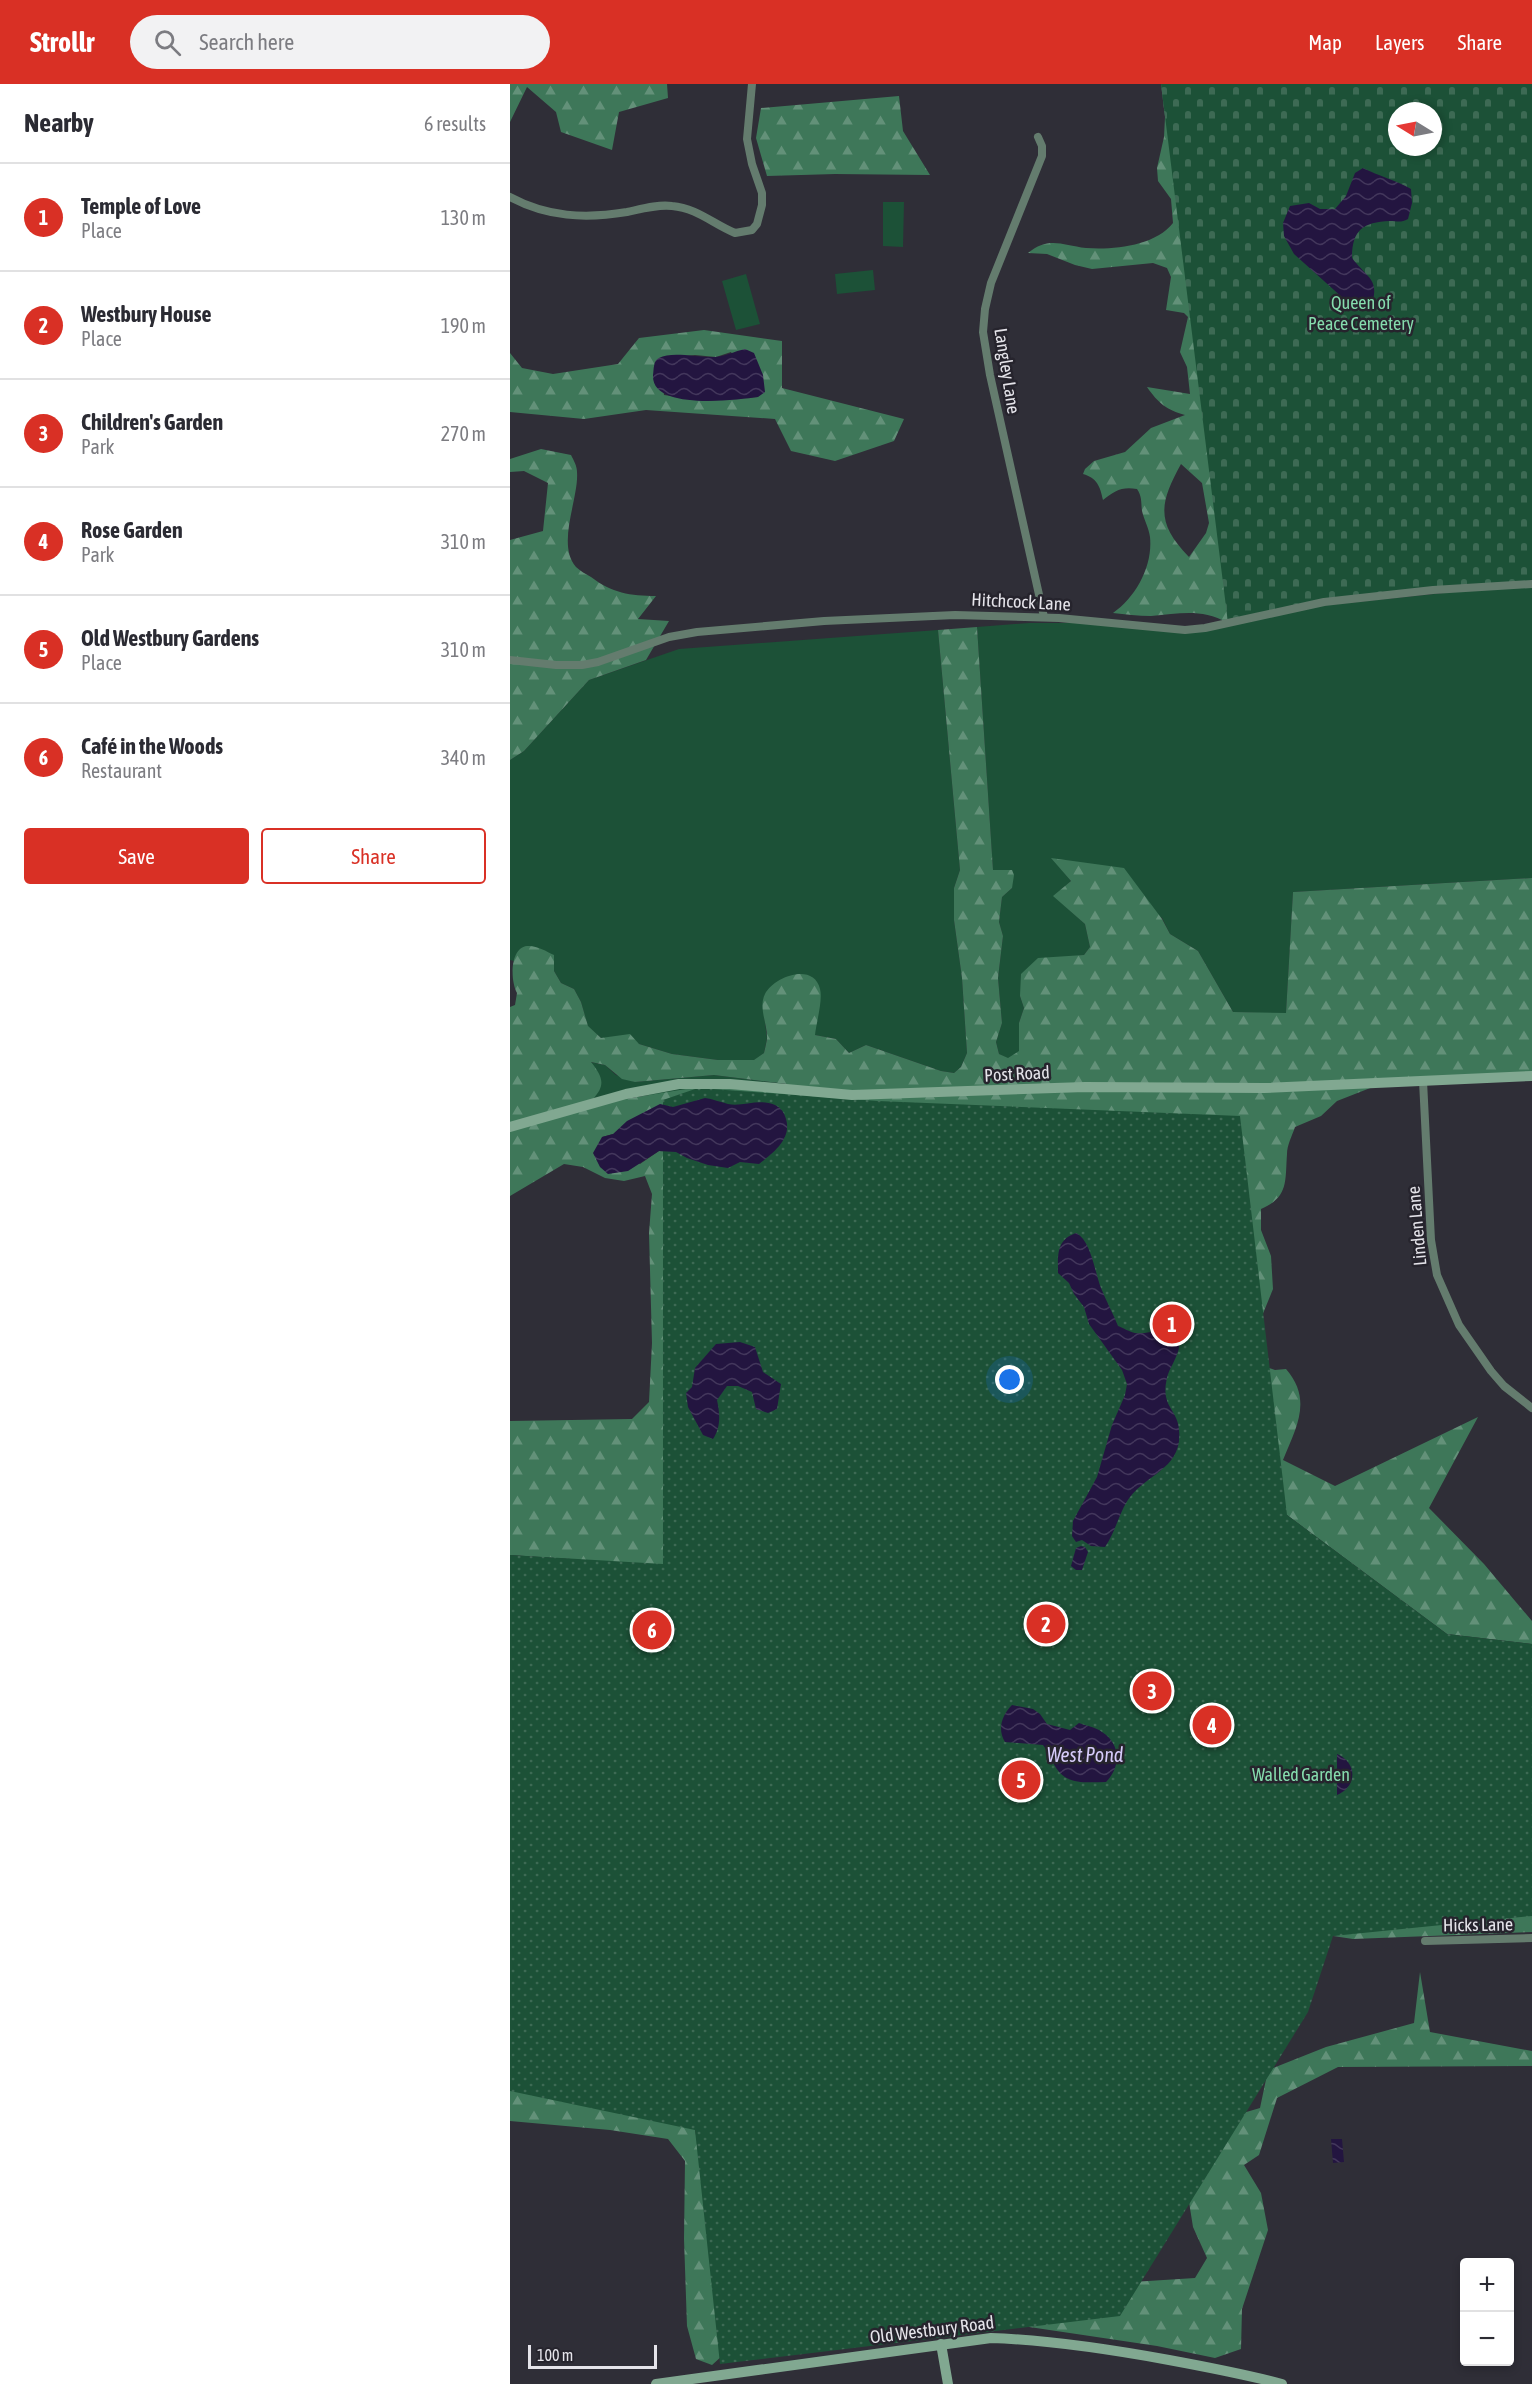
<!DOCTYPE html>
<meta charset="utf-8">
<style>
body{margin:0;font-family:"Asap Condensed",sans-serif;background:#f2f2f3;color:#2b2b33}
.controls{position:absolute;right:18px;bottom:18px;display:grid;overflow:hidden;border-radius:6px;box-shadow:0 3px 9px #0003}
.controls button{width:54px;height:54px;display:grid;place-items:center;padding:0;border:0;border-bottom:2px solid #e1e1e2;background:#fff;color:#2b2b33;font:30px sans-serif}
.compass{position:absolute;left:878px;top:18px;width:54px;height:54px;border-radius:50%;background:#fff;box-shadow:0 3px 9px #0003;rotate:280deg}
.scale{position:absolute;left:18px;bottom:15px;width:129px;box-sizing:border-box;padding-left:6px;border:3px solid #e5e4ea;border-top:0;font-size:16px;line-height:21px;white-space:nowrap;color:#e5e4ea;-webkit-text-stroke:4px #26242d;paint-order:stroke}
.you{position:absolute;left:500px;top:1296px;width:21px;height:21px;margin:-15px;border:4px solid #fff;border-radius:50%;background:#1a73e8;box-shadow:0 0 0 9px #1a73e833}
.badge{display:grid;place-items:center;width:39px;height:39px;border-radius:50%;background:#d93025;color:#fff;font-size:20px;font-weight:700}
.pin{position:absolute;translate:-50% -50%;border:3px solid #fff;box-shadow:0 2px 6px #0006}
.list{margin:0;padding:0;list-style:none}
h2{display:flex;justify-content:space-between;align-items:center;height:78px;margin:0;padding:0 24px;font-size:26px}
h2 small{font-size:20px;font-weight:400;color:#7c7c81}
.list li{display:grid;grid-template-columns:39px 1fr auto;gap:18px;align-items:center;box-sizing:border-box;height:108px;padding:0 24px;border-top:2px solid #e1e1e2}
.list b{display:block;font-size:22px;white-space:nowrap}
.list p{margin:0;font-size:20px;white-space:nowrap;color:#7c7c81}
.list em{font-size:20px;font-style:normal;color:#7c7c81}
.actions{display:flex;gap:12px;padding:18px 24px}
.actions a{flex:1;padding:14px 0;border:2px solid #d93025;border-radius:6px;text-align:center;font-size:21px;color:#d93025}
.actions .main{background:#d93025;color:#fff}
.icon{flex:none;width:33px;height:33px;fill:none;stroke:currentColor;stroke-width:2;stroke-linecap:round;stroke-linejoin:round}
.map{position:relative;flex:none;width:1022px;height:2300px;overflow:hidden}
header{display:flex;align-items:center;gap:36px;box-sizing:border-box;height:84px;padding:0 30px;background:#d93025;color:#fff}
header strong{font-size:28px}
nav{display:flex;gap:33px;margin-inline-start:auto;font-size:21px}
.search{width:420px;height:54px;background:#f2f2f3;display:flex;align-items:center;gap:15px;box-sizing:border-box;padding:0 21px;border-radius:33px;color:#7c7c81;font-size:22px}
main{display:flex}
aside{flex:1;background:#fff}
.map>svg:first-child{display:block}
</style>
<header>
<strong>Strollr</strong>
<div class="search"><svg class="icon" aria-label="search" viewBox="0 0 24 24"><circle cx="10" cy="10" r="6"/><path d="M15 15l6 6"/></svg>Search here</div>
<nav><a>Map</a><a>Layers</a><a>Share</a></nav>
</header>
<main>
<aside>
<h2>Nearby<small>6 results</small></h2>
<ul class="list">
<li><span class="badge">1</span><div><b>Temple of Love</b><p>Place</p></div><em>130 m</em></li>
<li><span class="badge">2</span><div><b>Westbury House</b><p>Place</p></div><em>190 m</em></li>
<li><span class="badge">3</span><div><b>Children's Garden</b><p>Park</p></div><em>270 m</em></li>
<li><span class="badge">4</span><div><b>Rose Garden</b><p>Park</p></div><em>310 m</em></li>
<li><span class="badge">5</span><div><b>Old Westbury Gardens</b><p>Place</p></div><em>310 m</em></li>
<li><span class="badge">6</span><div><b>Café in the Woods</b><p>Restaurant</p></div><em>340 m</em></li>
</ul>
<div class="actions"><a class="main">Save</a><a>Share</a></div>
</aside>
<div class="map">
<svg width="1022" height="2300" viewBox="0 0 1022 2300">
<defs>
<pattern id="forest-firs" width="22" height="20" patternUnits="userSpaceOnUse" patternTransform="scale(1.5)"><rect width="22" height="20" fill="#3e7759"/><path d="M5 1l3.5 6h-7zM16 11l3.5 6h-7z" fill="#639179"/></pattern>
<pattern id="cemetery-stones" width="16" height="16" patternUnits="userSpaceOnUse" patternTransform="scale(1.5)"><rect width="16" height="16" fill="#1c5137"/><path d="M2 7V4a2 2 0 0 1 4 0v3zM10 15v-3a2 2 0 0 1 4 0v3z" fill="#3d6a54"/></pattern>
<pattern id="garden-dots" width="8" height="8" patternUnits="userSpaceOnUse" patternTransform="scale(1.5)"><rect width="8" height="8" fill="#1c5137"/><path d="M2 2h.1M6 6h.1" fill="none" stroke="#3d6a54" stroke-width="1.8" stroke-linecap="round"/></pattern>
<pattern id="water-waves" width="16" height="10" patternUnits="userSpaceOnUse" patternTransform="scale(1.5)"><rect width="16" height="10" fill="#231540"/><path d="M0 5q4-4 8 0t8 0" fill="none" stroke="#43375c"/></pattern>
</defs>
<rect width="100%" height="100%" fill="#2f2e37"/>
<g fill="#1c5137">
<path d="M373,118H394L393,163L373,162Z"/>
<path d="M363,186L365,206L327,210L325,190Z"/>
<path d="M236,190L250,240L226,246L212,197Z"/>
<path d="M1022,500V794L783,808L776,930L723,928L688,867L660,850L652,834L542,774L561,797L544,812L575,840L580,863L574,871L560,873L510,912L514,924L509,939V968L498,975L489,970L486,958L492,939L488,894L493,852L489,838L492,813L502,804V786L483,787L467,543L519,539H581L675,546L780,525Z"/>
<path d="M428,546L450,786L444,804V836L452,894L457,969L451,983L444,989L431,987L356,961L339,969L326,955L305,951L253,922L257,954L254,969L245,976H208L162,970L129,960L91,954L78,943L71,918L64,905L51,899L44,887L0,876V676L14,667L79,596L169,565Z"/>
<path d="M80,978L95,981L106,991L125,998L204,991L277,1000L82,1016Z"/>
</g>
<g fill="url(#forest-firs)" fill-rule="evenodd">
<path d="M0,0H157L158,14L109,28L102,66L51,48L46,28L17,3L0,38Z"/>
<path d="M651,0H698L718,539C690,524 670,530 641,532C628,532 615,530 603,529C626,513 643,482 640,453C639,444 634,436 632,427C631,418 632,412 627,405C612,402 604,407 593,416C590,402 587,394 573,390L575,385L584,377L615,368L641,344L675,331C657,326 648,319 637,303L680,310L677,283L670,268L678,233L674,229L656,226L661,193L657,184L643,179L582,185L565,181L537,170L518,169C538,152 552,161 576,164C604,166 645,162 663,139L661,115L648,97L647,84L654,53L655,33ZM671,380L692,399L699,439L696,449L679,473C646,439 649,420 671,380Z"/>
<path d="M389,12L393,47L420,91L325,90L257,92L246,54L251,24Z"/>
<path d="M194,246L272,257V304L394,335L384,357L325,377L281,367L265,335L136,326L74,335L0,328V269L12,284L43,290L108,280L129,254ZM221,268L248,313L196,317L154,311L149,274L185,271L206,273Z"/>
<path d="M31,365L61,371C64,377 67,382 67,388C69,415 46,460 66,483C70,487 76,490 81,493C102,509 120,512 146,512L128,535L159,537L136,576L79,596L14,667L0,676V456L33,447L38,399L14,387L0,388V375Z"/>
<path d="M467,543L483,786H502L504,791L502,804L492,813L489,838L493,852L488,894L492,939L486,958L489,970L498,974L509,967V939L514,924L510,912L511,890L528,874L574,871L580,863L575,840L543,812L561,797L541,774L614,784L652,835L660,850L688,867L723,928L776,929L783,808L1022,794V992L873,999L827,1017L811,1032L785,1043C782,1052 777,1061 777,1070C775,1097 779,1113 751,1125V1146L761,1172L763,1205L743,1254L748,1280L765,1286L776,1285C803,1316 786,1344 773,1376L825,1402L968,1333L919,1424L974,1480L1022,1537V1560L937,1550L777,1431L156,1494L61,1475L0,1471V1337L122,1335L139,1318L142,1259L139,1149L142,1110L135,1092L114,1097L95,1094L73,1083L54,1080L0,1112V923L5,921L7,909C0,896 0,864 17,862C26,861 36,867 44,871V887L51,899L64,905L71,918L78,942L91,954L120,950L129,960L162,970L208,976H244L254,969C255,965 256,960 257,955C258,941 248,924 255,910C264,892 304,878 310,905C313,916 306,940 305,951L326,955L339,969L356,961L431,987L444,989L451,983L457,969L452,894L444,836V804L450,786L428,546ZM81,978L95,981L112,995L125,998L204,991L277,1000L194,1002L115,1015L82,1016C97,1001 92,992 81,978ZM103,1050L166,1068L149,1067L130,1080L92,1053Z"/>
<path d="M1022,1804V1848L843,1855L823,1852Z"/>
<path d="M155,1875L223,2262L202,2281L186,2275L177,2242L174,2155L175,2077L158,2055L100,2046L0,2037V1987Z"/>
<path d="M910,1888L920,1948L1022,1967V1982L828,1983L767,2014L749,2071L734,2081L751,2109L758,2146L732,2225L731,2265L705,2274L647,2262L493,2239L591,2200L685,2194L697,2174L683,2143L679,2118L692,2041L750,2024L758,1986L816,1963L904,1939Z"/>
</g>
<path fill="url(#cemetery-stones)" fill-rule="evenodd" d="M651,0H1022V500L814,518L718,539ZM887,27H923V63H887Z"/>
<path fill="url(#garden-dots)" d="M188,1004L368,1017L730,1032L777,1431L937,1550L1022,1560V1832L823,1852L798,1928L610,2232L210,2280L185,2046L0,2007V1471L153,1480V1016Z"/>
<g fill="url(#water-waves)">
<path d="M853,84C869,92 885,96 901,105L902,119L898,135C891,139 887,137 880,137C852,138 842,147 842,174C859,196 871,195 860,226L844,224L784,170L774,152L773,139L780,122L799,119L810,125H825L836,112L845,89Z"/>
<path d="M235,265L244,269L253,291L255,308L248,313C225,316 141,327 143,291C144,285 143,277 149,274C162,267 189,274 204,273C214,273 225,267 235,265Z"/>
<path d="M195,1014C203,1015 210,1018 218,1020C233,1023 249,1014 265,1021C271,1024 274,1028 276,1035C282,1055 263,1069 249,1080L230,1078L218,1084L198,1081L177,1074L166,1068L149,1067L118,1087L98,1090L90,1083L83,1069L92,1053L103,1050L117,1037L150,1020L163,1023Z"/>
<path d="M566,1149C581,1156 585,1189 591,1204C596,1217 603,1229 608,1242C613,1244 620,1248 625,1249C640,1251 649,1241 665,1253C677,1262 659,1282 657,1294C650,1323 668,1325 669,1346C673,1384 637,1390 620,1413C609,1428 606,1447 595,1463L581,1462L572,1456L566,1458L562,1452L563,1437L587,1393L602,1341L615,1311L617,1300L612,1286L579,1240L574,1223L564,1210L559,1199L548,1189C548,1171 546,1156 566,1149Z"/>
<path d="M230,1258L245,1263L253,1288L271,1300L267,1325L258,1329L246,1325L242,1308L228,1302H217L207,1316C210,1330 211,1343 203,1355L193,1351L178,1323L176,1309L182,1303L185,1284L206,1260Z"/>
<path d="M571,1462L575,1463L578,1468L572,1486H566L561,1482L566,1464Z"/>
<path d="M502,1621L523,1625L530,1630L537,1640L560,1646L569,1639C576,1642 586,1643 592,1648C611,1660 611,1683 596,1698C577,1698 556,1702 545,1682C540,1674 538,1668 533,1661L495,1658C487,1645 492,1631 502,1621Z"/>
<path d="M827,1670C848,1679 847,1703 827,1711Z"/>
<path d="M821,2055H832L834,2078L823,2079Z"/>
</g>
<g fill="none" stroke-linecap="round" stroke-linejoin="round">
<g stroke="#647c6e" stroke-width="8">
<path d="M528,53L532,62V72L481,199L475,225L473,248L480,291L534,533"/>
<path d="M0,113C37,133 75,135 117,128C131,125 148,120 162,122C187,124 203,140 225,149L242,146L247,140L252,121V109L242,80L237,55L242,0"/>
<path d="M0,576L46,581H72L88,578L159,553L187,548L314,537L445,531L549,534L675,546L695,544L814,518L923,506L1022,500"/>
<path d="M913,997L921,1156L927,1191L949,1241L981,1287L994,1302L1022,1324"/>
<path d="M915,1857L1022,1854"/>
</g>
<g stroke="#81a891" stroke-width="10">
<path d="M0,1043L116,1010L169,1000H220L342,1011L575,1003L754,1004L1022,992"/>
<path d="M431,2260L438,2300"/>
<path d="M146,2300L481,2254C541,2256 599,2265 659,2276C697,2283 734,2290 772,2300"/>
</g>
</g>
<g text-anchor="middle" stroke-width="5" stroke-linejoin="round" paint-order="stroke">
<g font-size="18" fill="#85dcad" stroke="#26242d">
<text x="851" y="225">Queen of<tspan x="851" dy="21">Peace Cemetery</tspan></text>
<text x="791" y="1697">Walled Garden</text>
</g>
<g font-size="18" fill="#e5e4ea" stroke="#26242d">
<text transform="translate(497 287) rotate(81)" y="6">Langley Lane</text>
<text transform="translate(511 518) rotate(3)" y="6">Hitchcock Lane</text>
<text transform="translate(507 990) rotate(-3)" y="6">Post Road</text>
<text transform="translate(907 1142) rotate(-95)" y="6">Linden Lane</text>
<text transform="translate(968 1841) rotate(-1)" y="6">Hicks Lane</text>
<text transform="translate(422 2246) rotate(-7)" y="6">Old Westbury Road</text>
</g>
<g font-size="20" font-style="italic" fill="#d6cbfa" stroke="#26242d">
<text x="575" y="1678">West Pond</text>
</g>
</g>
</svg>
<div class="controls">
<button>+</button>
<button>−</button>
</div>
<svg class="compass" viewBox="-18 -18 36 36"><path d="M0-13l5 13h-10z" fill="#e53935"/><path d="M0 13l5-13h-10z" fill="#7c7c81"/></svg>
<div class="scale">100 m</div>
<div class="you"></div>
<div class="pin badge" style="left:662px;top:1240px">1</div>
<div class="pin badge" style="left:536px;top:1540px">2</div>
<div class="pin badge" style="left:642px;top:1607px">3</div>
<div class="pin badge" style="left:702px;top:1641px">4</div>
<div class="pin badge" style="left:511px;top:1696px">5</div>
<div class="pin badge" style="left:142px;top:1546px">6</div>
</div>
</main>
